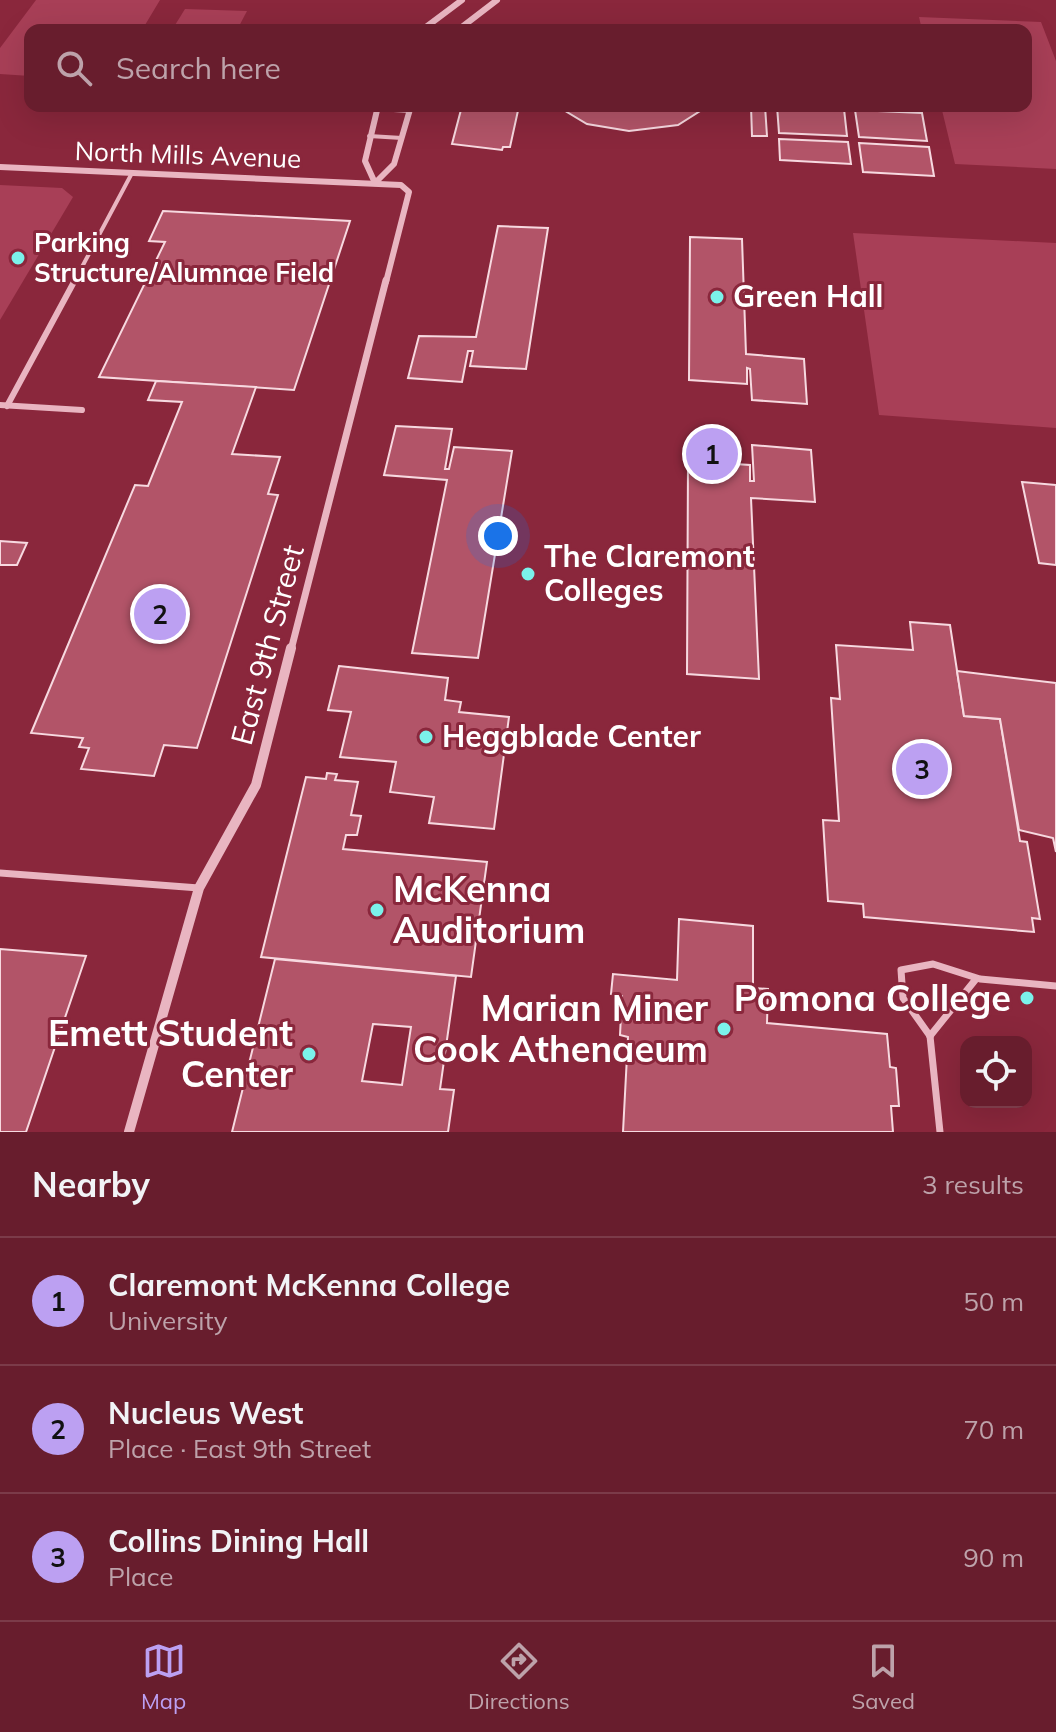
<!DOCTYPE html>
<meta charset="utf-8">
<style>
body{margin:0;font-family:Mulish,sans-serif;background:#702a39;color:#f1f3f6}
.controls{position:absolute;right:24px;bottom:24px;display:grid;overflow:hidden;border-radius:16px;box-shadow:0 8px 32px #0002}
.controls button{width:72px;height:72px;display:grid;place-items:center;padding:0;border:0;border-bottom:2px solid #7b3b49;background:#681d2d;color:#f1f3f6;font:40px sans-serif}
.you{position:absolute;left:498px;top:536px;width:28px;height:28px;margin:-20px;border:6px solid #fff;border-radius:50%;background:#1a73e8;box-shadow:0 0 0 12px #1a73e833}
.badge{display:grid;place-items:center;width:52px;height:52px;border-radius:50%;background:#bca0f2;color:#111;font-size:26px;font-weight:700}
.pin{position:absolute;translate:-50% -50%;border:4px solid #fff;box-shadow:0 2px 8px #0006}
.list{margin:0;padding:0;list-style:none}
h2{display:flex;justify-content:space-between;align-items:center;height:104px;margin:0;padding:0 32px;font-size:34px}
h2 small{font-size:26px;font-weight:400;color:#bda2aa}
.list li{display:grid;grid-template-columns:52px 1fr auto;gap:24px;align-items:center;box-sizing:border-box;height:128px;padding:0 32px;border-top:2px solid #7b3b49}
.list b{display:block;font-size:30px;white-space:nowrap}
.list p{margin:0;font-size:26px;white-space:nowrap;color:#bda2aa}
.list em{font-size:26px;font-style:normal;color:#bda2aa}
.icon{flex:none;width:44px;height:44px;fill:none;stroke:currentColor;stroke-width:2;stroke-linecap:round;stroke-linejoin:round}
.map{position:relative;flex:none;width:1056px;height:1132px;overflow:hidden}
.search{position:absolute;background:#681d2d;box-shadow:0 8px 32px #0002;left:24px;right:24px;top:24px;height:88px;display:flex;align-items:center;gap:20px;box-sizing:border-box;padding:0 28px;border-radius:16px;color:#bda2aa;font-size:30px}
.sheet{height:488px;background:#681d2d}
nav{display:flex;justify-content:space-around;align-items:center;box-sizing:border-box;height:112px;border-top:2px solid #7b3b49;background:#681d2d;font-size:22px;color:#bda2aa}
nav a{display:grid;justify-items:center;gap:4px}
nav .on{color:#bca0f2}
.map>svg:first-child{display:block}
</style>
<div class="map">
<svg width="1056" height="1132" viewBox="0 0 1056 1132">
<rect width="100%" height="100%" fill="#8a273c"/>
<g fill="#a83f57">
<path d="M36,0H160L142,30H30V76L0,74V48Z"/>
<path d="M185,9L247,11L237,30H172Z"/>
<path d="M919,17L1041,22L1056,61V169L955,164L941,106H1026V30H922Z"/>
<path d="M0,185L62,188L73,197L0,320Z"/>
<path d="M853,233L1056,243V428L879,415Z"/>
</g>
<g fill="#b25468" stroke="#f7d9e0" stroke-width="2" fill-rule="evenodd">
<path d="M462,106H519L510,147H503L502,150L452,144Z"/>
<path d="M557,106H708L678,125L629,131L587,124Z"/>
<path d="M751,106H765L767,136H752Z"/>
<path d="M777,106L844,109L847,136L779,133Z"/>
<path d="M855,110L922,113L927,141L859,137Z"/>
<path d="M779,139L848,142L851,164L780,160Z"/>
<path d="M859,143L929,147L934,176L863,172Z"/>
<path d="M163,211L350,221L294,390L99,377L165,242L149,241Z"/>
<path d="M498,226L548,228L526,369L470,366L473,351H468L462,382L408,378L419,336L476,337Z"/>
<path d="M690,237L742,239L746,354L804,359L807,404L752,400L750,369L747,368V384L689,380Z"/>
<path d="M156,381L256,387L232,454L280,457L268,494L278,495L197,748L164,745L154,776L81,769L89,748L79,747L83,738L31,733L135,485L148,486L182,402L148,400Z"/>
<path d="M396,426L452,429L445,469H449L454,447L512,451L478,658L412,653L447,480L384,475Z"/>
<path d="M752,445L811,450L815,502L751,498L759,679L687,674L688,461L750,465V481H754Z"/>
<path d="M1022,482L1056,485V565L1039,563Z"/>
<path d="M0,541L27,543L17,565H0Z"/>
<path d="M910,622L950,625L964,716L1000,719L1020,841L1027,842L1040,919L1032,918L1034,932L864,917L863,904L828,901L823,820L839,821L831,698L840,699L836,645L913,650Z"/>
<path d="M339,666L448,678L445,700L461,702L459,712L509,717L494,829L429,823L434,797L390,792L396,762L340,757L351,712L328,710Z"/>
<path d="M957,671L1056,683V852L1053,838L1019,830L1000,719L964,716Z"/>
<path d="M327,773L337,774L335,780L358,782L351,815L361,816L357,835H346L343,849L487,862L471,977L261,957L306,777L326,779Z"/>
<path d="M679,919L753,926V988L768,989L767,1023L887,1034L890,1067L896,1068L899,1106H891L893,1132H623L628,1037L620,1035L622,996L611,994L613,974L677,980Z"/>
<path d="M0,949L86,956L26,1132H0Z"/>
<path d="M275,959L456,976L440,1089L454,1090L448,1132H232ZM373,1024L411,1027L402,1085L362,1081Z"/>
</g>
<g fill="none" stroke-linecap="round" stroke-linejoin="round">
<g stroke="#e9b5c1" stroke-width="4">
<path d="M377,109L410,111"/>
<path d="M369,136L402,138"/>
<path d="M74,282L132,173"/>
</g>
<g stroke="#e9b5c1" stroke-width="6">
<path d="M0,405L82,410"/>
<path d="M7,406L75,280"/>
</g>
<g stroke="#e9b5c1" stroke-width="7">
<path d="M0,873L199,888"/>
<path d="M930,1036L903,998L901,970L933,964L980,979L1056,986"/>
<path d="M930,1036L940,1132"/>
<path d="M930,1036L976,979"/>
</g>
<g stroke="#e9b5c1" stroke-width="6">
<path d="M422,30L462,0"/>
<path d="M458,30L497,0"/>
<path d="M0,167L401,185L409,192L386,282"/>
<path d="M375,183L394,164L411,106"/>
<path d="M375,183L365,161L378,106"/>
</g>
<path stroke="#e9b5c1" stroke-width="7" d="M291,650L386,280"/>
<path stroke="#e9b5c1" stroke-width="10" d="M129,1132L199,888L256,785L291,648"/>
</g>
<g fill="#7bf1ea" stroke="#8a273c" stroke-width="3">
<circle cx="18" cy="258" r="8"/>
<circle cx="717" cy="297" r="8"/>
<circle cx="528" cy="574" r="8"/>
<circle cx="426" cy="737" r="8"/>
<circle cx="377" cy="910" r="8"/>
<circle cx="1027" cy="998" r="8"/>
<circle cx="724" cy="1029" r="8"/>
<circle cx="309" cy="1054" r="8"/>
</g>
<g text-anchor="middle" stroke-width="6" stroke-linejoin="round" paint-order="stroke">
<g font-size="26" fill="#fff" stroke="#8a273c">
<text transform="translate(188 155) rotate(2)" y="9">North Mills Avenue</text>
</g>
<g font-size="26" font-weight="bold" fill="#fff" stroke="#8a273c" text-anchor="start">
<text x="34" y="252">Parking<tspan x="34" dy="30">Structure/Alumnae Field</tspan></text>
</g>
<g font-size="30" font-weight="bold" fill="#fff" stroke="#8a273c" text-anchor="start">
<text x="733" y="307">Green Hall</text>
<text x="544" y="567">The Claremont<tspan x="544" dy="34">Colleges</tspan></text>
<text x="442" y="747">Heggblade Center</text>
</g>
<g font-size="30" fill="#fff" stroke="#8a273c">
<text transform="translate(268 645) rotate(-75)" y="10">East 9th Street</text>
</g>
<g font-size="36" font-weight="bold" fill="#fff" stroke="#8a273c" text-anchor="end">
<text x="393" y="902" text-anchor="start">McKenna<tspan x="393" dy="41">Auditorium</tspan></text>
<text x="1011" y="1011">Pomona College</text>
<text x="708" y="1021">Marian Miner<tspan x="708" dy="41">Cook Athenaeum</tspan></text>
<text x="293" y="1046">Emett Student<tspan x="293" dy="41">Center</tspan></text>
</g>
</g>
</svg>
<div class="controls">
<button><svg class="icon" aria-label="locate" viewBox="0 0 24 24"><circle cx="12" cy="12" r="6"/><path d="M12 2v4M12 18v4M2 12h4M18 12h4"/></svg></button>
</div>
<div class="you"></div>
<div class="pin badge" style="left:712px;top:454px">1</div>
<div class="pin badge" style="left:160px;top:614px">2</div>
<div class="pin badge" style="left:922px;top:769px">3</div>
<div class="search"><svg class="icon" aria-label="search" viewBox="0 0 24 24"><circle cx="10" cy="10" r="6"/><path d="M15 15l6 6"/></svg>Search here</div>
</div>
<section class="sheet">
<h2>Nearby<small>3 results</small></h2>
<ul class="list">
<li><span class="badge">1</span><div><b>Claremont McKenna College</b><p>University</p></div><em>50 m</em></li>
<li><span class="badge">2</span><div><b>Nucleus West</b><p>Place · East 9th Street</p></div><em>70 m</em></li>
<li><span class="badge">3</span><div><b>Collins Dining Hall</b><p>Place</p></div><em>90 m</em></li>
</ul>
</section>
<nav>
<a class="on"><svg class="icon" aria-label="map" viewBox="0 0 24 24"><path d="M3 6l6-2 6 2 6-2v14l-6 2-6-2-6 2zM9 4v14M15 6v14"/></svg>Map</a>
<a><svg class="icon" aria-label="directions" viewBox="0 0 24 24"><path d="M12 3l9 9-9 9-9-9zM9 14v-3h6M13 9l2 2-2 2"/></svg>Directions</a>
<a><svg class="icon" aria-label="saved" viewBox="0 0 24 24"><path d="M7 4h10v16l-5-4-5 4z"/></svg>Saved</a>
</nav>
